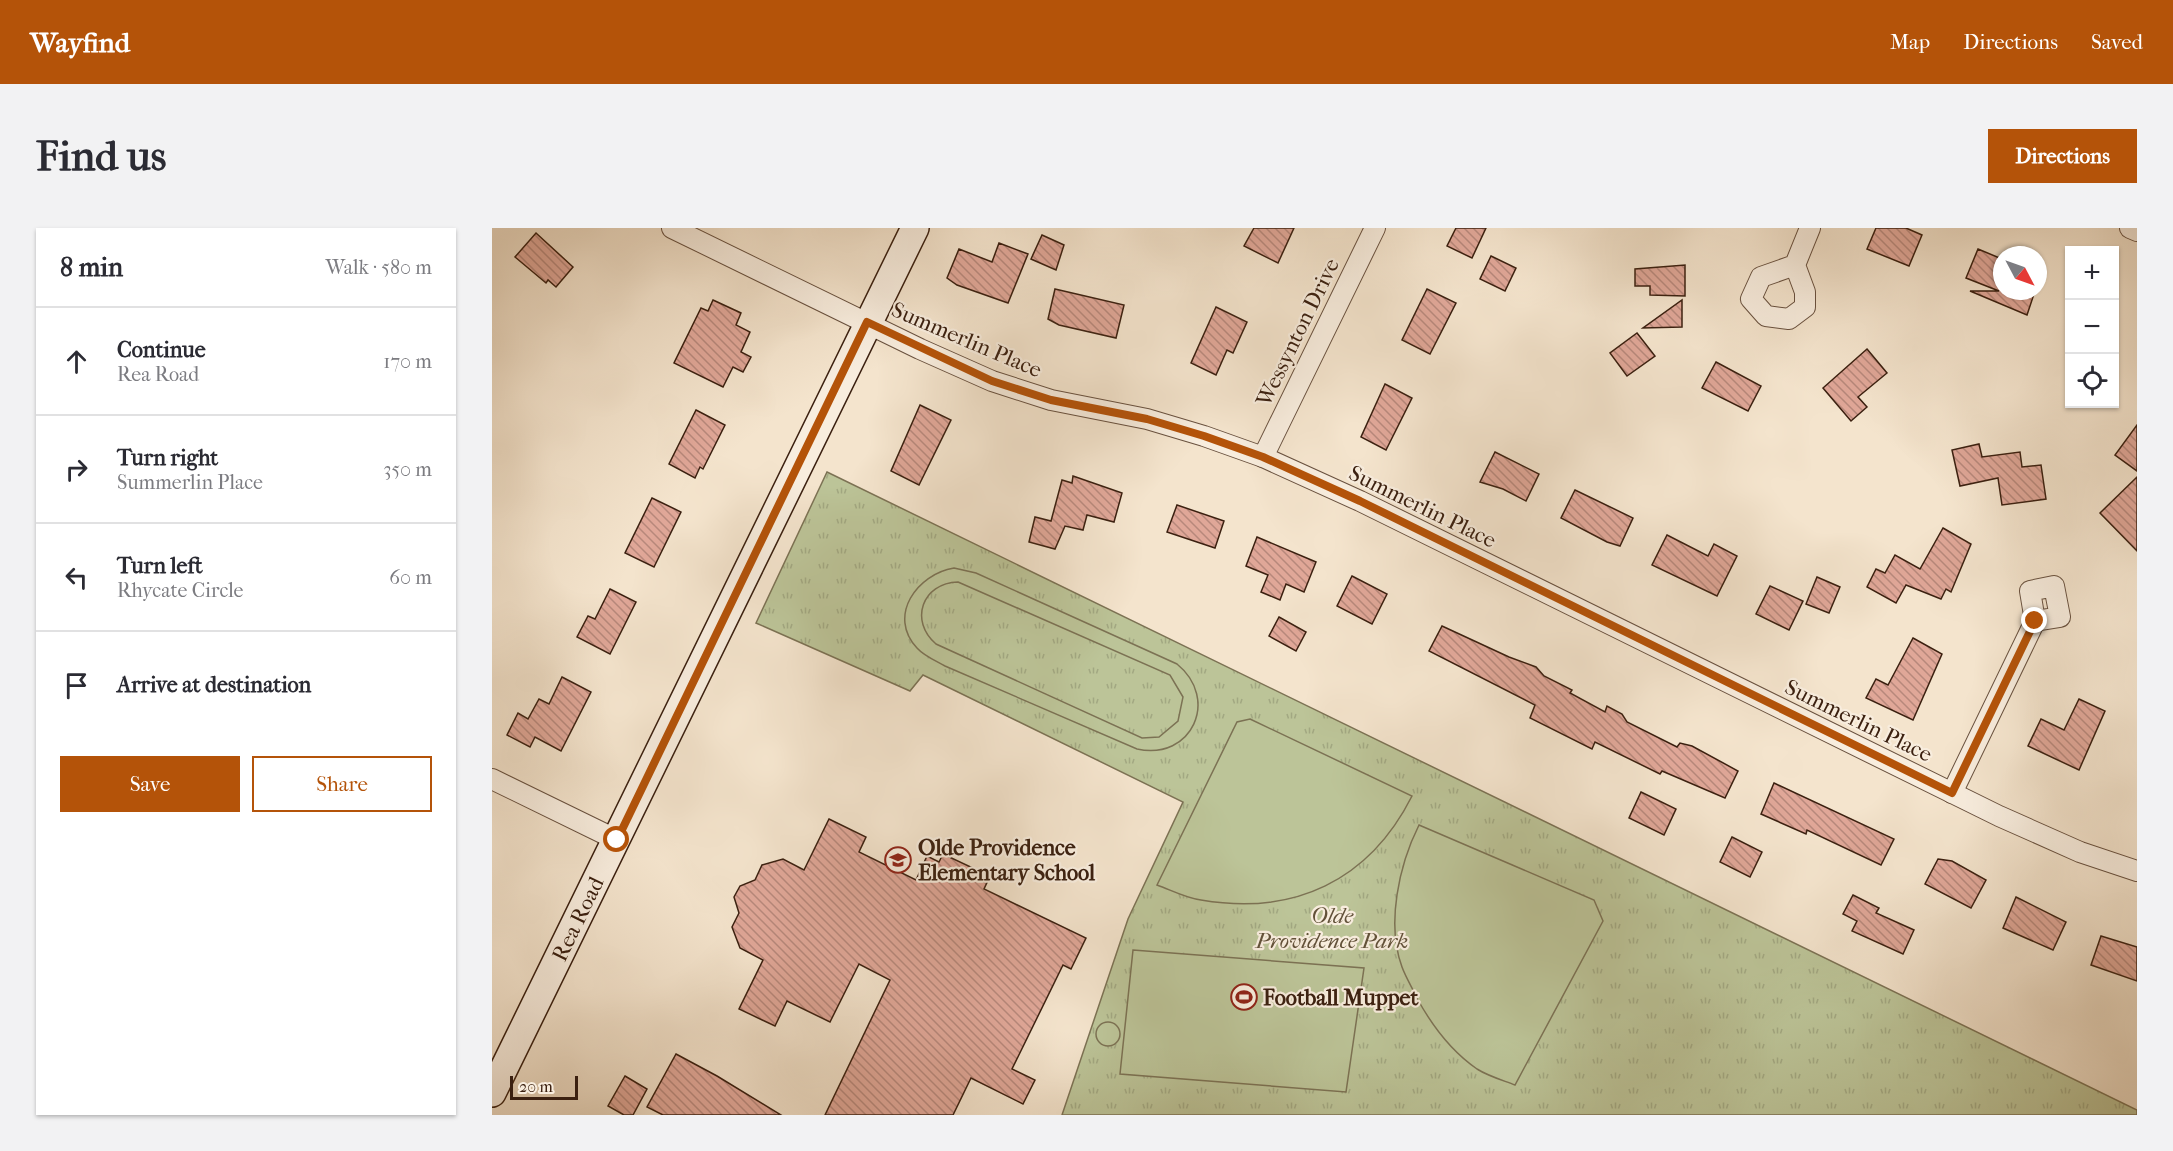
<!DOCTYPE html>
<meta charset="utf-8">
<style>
body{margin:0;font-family:"IM FELL French Canon",serif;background:#f2f2f3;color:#2b2b33}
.controls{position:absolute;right:18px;top:18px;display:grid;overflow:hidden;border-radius:0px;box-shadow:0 2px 4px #0004}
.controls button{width:54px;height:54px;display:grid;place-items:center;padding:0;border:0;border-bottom:2px solid #e1e1e2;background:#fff;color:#2b2b33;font:30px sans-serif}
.compass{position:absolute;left:1501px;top:18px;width:54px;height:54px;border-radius:50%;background:#fff;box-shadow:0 2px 4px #0004;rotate:131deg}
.scale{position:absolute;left:18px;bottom:15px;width:68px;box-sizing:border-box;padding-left:6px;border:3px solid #3b2010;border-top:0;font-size:16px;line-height:21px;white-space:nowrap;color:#3b2010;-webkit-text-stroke:4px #f8edde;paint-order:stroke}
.stop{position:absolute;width:18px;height:18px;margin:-14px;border:4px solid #b45309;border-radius:50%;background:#fff}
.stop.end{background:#b45309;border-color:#fff;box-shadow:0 2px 6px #0008}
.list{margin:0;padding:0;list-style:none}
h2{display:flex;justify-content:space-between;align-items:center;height:78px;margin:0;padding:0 24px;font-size:26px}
h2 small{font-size:20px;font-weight:400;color:#7c7c81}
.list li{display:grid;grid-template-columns:39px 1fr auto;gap:18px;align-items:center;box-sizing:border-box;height:108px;padding:0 24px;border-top:2px solid #e1e1e2}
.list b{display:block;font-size:22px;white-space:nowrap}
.list p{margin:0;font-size:20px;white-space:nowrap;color:#7c7c81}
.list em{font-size:20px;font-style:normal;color:#7c7c81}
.actions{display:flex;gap:12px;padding:18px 24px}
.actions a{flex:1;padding:14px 0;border:2px solid #b45309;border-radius:0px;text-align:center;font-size:21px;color:#b45309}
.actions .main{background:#b45309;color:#fff}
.icon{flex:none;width:33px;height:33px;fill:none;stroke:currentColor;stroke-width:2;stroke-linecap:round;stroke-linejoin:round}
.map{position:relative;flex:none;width:1645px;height:887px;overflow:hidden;border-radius:0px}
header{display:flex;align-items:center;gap:36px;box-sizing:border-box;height:84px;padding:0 30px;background:#b45309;color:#fff}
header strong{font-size:28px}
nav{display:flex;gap:33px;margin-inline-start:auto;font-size:21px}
.intro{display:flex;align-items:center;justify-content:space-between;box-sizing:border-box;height:144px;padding:0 36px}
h1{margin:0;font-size:42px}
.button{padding:15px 27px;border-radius:0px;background:#b45309;color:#fff;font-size:21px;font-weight:700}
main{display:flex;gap:36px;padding:0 36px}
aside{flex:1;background:#fff;border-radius:0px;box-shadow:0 2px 4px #0004}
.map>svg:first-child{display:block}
</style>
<header>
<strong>Wayfind</strong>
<nav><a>Map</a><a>Directions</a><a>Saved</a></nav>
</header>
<div class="intro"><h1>Find us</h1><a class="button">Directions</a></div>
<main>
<aside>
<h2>8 min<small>Walk · 580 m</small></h2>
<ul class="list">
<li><svg class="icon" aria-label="ahead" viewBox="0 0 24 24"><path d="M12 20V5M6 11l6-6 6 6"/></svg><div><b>Continue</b><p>Rea Road</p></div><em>170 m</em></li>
<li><svg class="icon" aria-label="right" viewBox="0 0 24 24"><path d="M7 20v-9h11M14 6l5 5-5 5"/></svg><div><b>Turn right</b><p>Summerlin Place</p></div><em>350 m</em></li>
<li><svg class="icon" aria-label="left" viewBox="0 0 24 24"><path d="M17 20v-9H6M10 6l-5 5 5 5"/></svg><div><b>Turn left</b><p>Rhycate Circle</p></div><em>60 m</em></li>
<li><svg class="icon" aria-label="arrive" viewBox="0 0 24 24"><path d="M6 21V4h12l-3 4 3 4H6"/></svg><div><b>Arrive at destination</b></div></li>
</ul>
<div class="actions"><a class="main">Save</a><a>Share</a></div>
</aside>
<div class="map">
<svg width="1645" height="887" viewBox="0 0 1645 887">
<defs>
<pattern id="grass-tufts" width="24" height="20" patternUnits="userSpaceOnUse" patternTransform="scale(1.5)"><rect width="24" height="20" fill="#bcc498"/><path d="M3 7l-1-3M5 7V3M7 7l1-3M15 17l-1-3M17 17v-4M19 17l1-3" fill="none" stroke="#a2a882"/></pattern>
<pattern id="building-back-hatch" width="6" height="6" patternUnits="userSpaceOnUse" patternTransform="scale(1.5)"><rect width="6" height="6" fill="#e0a798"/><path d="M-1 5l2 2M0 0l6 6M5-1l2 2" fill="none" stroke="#b7887b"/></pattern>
</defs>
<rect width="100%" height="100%" fill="#f4e4cd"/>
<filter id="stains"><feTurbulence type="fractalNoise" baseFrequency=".00333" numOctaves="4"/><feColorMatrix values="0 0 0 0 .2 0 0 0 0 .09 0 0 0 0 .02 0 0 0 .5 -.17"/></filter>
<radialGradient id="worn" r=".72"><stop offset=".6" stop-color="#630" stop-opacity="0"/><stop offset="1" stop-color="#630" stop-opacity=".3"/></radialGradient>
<path fill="url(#grass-tufts)" stroke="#7c7254" stroke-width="1.5" d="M335,244L1645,882V887H570L636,691L691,574L431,447L418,463L264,395Z"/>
<g fill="#bcc498" stroke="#7c7254" stroke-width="1.5" fill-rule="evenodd">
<path d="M462,340L484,345L685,436C728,471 700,533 645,521L453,438C444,433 432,428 425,420C395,388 425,346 462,340ZM466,354L678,447L691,469L686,493L667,509L650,510L444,416C417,393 430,355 466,354Z"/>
<path d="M758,491L920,568C877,653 802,688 709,672C694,670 679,662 665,657L745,494Z"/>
<path d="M927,597L1102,672L1111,693L1023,857C1010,852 996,848 985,841C959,823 941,799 926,772C921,761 914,750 910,739C894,696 907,637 927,597Z"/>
<path d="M641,722L872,740L854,864L628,846Z"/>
<circle cx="616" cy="806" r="12"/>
</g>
<g fill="url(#building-back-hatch)" stroke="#3b2010" stroke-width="1.5">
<path d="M762,0H802L786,35L752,18Z"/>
<path d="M964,0H994L980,30L955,18Z"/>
<path d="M1384,0H1414L1430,7L1417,38L1375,21Z"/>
<path d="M44,5L81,39L64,59L56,52L54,55L23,29Z"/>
<path d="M550,7L572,17L564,42L539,31Z"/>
<path d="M507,15L536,26L516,75L465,57L455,50L467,21L500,34Z"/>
<path d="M1486,21L1510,31V63H1543L1535,87L1478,63H1507L1474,50Z"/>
<path d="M999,28L1024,40L1013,63L988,51Z"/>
<path d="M1193,37V68L1158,67V58H1143V41Z"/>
<path d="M563,61L632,77L624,110L567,97L556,91Z"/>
<path d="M935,61L964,75L938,126L910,112Z"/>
<path d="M221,72L249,85L244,97L258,104L249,124L259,129L251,144L241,139L231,159L182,135L209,80L216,83Z"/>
<path d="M1190,72V99L1151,100Z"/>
<path d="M724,79L755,94L741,125L735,122L724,147L699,135Z"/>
<path d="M1145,105L1163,128L1135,148L1118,125Z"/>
<path d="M1375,121L1395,145L1366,169L1375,179L1359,193L1331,160Z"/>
<path d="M1224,134L1269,158L1256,183L1210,160Z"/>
<path d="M893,156L920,170L894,222L869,209Z"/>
<path d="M428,177L459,192L427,257L399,243Z"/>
<path d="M204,182L233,197L211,241L208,239L203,250L177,236Z"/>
<path d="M1645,197V243L1623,227Z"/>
<path d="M1487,216L1490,229L1528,224L1530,239L1549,237L1554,271L1510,277L1506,250L1468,258L1460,222Z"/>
<path d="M1003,224L1047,246L1034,273L1011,261L988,254Z"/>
<path d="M581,248L630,265L622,294L595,287L591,302L573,298L563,321L537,314L543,289L559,293L570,252L580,255Z"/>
<path d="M1645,249V323L1608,285Z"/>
<path d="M1083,262L1141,290L1128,318L1115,314L1069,290Z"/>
<path d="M160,270L189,284L162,339L133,325Z"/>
<path d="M685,277L732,293L723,320L675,304Z"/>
<path d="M1451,300L1479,316L1459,364L1454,361L1449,371L1414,357L1404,375L1375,359L1384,341L1393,345L1403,327L1428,341Z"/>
<path d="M1175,307L1216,328L1222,316L1245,328L1225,368L1160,337Z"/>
<path d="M765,309L824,334L812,364L794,356L788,372L769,364L776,347L754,338Z"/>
<path d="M860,348L895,366L880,396L845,378Z"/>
<path d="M1325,349L1348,359L1337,385L1314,376Z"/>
<path d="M1278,358L1311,373L1297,402L1264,386Z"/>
<path d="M118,361L144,374L118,426L85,409L96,388L103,391Z"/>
<path d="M787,389L814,404L804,423L777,408Z"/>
<path d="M950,398L1017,429L1044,439L1052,448L1080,462L1078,465L1113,484L1115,478L1130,486L1135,494L1185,519L1188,515L1200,518L1246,543L1233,570L1170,543L1168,546L1103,514L1100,521L1038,490L1043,477L937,423Z"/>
<path d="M1421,410L1450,426L1421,492L1374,470L1384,451L1396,457Z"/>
<path d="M70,449L99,464L69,523L43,509L38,519L15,507L26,485L36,491L47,471L57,476Z"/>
<path d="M1587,471L1613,483L1587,542L1536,518L1549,491L1572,502Z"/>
<path d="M1282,555L1402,611L1389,637L1315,602L1314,606L1269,586Z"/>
<path d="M1149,564L1184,581L1172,607L1137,590Z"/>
<path d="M337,591L374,609L367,624L424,652L435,628L447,634L451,626L498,648L492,661L594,710L579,741L571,737L520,841L543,852L531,876L479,850L461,887H333L398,752L367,736L338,794L295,773L283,798L247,781L271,732L248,720L240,699L247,685L242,669L248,658L263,652L270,637L291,631L312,642Z"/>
<path d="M1240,609L1270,624L1258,649L1228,634Z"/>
<path d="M1446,631L1460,633L1494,652L1479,680L1433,656Z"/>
<path d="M1361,667L1387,680L1384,685L1422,702L1411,726L1360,703L1365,693L1351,686Z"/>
<path d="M1524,669L1574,694L1561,722L1511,700Z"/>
<path d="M1609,708L1645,719V753L1599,737Z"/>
<path d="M184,826L225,848L289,887H171L155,879Z"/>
<path d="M133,848L155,861L141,887H132L116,878Z"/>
</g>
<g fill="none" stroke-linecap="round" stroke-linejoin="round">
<g stroke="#69513f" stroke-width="22">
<g id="street">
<path d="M180,0L428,121L500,153L559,172L655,191L712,208L771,229L868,273L1507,588L1588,624L1645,643"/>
<path d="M1638,0L1645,3"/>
<path d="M1303,37L1269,49L1259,71L1274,88L1297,91L1313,79V64L1303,37L1318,0"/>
<path d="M771,229L883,0"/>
<path d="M0,551L125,612"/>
<path d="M1460,565L1543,393L1568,389L1562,358L1538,363L1543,393"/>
</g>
</g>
<g stroke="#3b2010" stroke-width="30">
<g id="secondary">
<path id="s1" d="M0,865L423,0"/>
</g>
</g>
<use href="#street" stroke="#f8edde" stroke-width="20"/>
<use href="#secondary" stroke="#f8edde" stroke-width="27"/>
</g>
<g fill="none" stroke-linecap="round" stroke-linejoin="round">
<path stroke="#b45309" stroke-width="8" d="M125,612L375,94L500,153L559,172L655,191L712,208L771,229L868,273L1460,565L1543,393"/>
</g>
<defs>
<g id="school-ring" transform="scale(1.35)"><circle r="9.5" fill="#f8edde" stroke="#8f2418" stroke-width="1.5"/><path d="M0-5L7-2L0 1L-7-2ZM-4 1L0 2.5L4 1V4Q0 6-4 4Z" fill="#8f2418"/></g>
<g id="stadium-ring" transform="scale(1.35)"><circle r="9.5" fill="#f8edde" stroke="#8f2418" stroke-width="1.5"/><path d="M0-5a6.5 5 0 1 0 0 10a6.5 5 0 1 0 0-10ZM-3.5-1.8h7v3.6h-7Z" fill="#8f2418"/></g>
</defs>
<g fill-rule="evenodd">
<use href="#school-ring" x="406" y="632"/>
<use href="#stadium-ring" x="752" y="769"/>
</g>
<g text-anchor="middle" stroke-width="4.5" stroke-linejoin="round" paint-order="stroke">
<g font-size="22" fill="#3b2010" stroke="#f8edde">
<text transform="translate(805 104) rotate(-64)" y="8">Wessynton Drive</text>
<text transform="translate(475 111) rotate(23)" y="8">Summerlin Place</text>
<text transform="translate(931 278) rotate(26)" y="8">Summerlin Place</text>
<text transform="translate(1367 492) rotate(26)" y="8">Summerlin Place</text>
<text dy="8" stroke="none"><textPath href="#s1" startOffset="194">Rea Road</textPath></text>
</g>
<g font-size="22" font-weight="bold" fill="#3b2010" stroke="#f8edde" text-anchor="start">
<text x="426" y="627">Olde Providence<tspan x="426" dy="25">Elementary School</tspan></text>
<text x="771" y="777">Football Muppet</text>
</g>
<g font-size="22" font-style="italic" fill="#625139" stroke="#f8edde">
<text x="840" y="695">Olde<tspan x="840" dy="25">Providence Park</tspan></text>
</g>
</g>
<rect width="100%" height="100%" filter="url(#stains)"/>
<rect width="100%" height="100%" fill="url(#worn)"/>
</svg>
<div class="controls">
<button>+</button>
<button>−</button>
<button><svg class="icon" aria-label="locate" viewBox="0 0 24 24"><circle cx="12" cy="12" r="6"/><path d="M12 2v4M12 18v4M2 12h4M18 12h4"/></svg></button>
</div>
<svg class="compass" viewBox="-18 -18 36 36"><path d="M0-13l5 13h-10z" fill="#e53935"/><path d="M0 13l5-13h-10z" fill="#7c7c81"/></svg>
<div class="scale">20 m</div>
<div class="stop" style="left:125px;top:612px"></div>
<div class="stop end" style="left:1543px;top:393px"></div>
</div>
</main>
